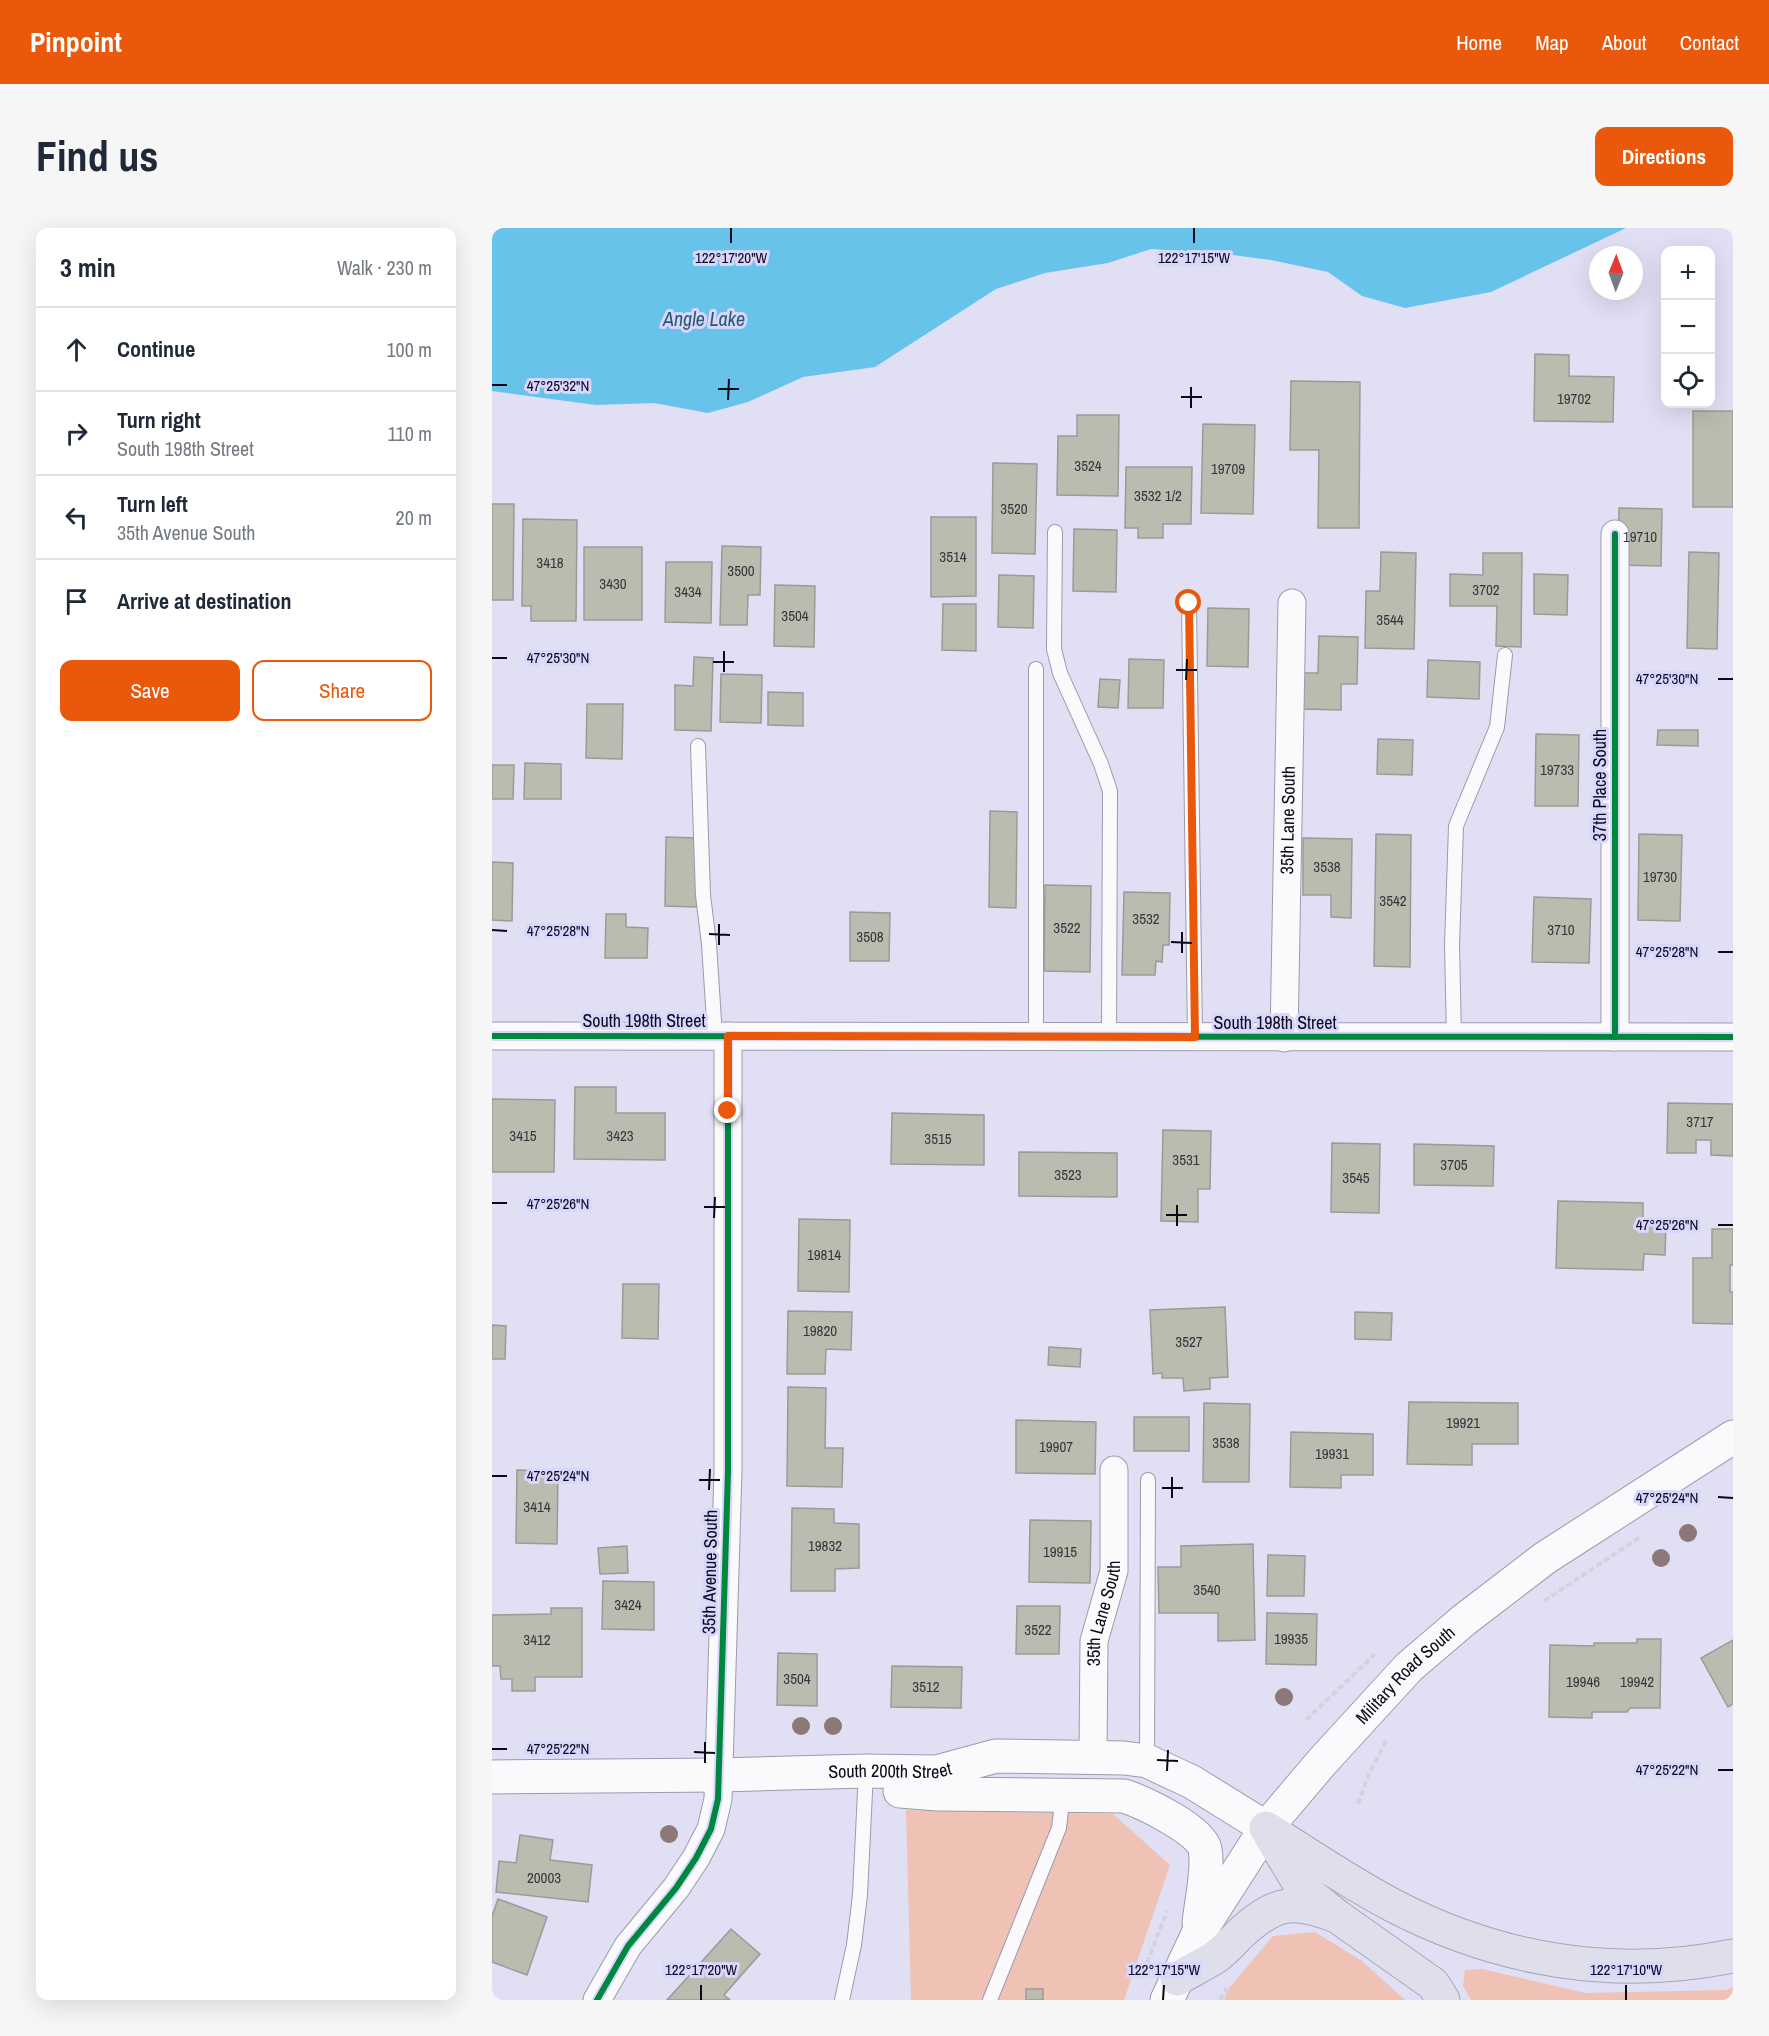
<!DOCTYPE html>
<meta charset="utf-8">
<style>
body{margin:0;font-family:"Archivo Narrow",sans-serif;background:#f6f6f7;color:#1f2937}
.controls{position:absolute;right:18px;top:18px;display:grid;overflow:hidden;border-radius:12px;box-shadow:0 6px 24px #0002}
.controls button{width:54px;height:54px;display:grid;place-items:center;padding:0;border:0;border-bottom:2px solid #e0e1e3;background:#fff;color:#1f2937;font:30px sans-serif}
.compass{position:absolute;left:1097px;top:18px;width:54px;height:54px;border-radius:50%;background:#fff;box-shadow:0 6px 24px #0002;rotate:1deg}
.stop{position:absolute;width:18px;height:18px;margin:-14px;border:4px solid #ea580c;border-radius:50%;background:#fff}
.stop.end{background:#ea580c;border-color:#fff;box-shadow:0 2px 6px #0008}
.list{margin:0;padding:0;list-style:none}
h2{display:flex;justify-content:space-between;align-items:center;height:78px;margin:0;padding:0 24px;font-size:26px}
h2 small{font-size:20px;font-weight:400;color:#747a83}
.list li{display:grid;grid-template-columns:39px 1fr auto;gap:18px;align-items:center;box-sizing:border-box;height:84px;padding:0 24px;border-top:2px solid #e0e1e3}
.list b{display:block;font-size:22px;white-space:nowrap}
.list p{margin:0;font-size:20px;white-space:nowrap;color:#747a83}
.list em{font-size:20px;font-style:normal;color:#747a83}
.actions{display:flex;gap:12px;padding:18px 24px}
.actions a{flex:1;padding:14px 0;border:2px solid #ea580c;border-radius:12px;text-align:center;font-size:21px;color:#ea580c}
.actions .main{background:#ea580c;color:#fff}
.icon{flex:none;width:33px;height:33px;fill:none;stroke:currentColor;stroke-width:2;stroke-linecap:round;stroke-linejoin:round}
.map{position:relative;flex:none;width:1241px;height:1772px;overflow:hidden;border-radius:12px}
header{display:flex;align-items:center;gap:36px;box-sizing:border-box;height:84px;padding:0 30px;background:#ea580c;color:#fff}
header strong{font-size:28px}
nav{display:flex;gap:33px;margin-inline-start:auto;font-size:21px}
.intro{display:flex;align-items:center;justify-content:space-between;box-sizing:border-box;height:144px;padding:0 36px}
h1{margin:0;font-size:42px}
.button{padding:15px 27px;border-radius:12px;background:#ea580c;color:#fff;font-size:21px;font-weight:700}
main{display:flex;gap:36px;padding:0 36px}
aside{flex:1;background:#fff;border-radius:12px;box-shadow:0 6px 24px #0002}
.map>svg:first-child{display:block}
</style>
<header>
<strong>Pinpoint</strong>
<nav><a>Home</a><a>Map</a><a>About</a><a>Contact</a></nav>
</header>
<div class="intro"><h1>Find us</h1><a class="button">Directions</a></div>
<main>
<aside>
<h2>3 min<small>Walk · 230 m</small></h2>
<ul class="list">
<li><svg class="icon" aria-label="ahead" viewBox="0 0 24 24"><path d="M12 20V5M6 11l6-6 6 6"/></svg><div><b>Continue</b></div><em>100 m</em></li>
<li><svg class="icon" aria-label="right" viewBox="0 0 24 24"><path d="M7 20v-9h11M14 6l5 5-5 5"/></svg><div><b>Turn right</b><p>South 198th Street</p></div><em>110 m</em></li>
<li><svg class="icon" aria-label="left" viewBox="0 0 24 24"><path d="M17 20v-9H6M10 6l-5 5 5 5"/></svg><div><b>Turn left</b><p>35th Avenue South</p></div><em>20 m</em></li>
<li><svg class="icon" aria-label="arrive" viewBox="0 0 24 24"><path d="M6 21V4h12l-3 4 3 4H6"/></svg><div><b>Arrive at destination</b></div></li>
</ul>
<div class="actions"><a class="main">Save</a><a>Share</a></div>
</aside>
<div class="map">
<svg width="1241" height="1772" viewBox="0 0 1241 1772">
<rect width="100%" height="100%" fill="#e0dff4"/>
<g fill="#efc2b5">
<path d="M414,1582L621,1586L678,1637L632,1772H419Z"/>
<path d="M823,1704L870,1733L913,1772H732L737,1760L781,1708Z"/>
<path d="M990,1741L1093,1765L1234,1762L1241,1759V1772H979L971,1758L973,1742Z"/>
</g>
<path fill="#68c3eb" d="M0,0H1134L999,64L913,80L870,68L836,44L779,32L725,25L659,21L616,35L553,45L504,61L383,139L311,149L256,174L216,185L162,175L104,177L0,163Z"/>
<g fill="#bcbbaf" stroke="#9a9a9a" stroke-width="1.5">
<path d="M1043,126L1077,127V148L1122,149L1121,194L1042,193Z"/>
<path d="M799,153L868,154L867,300H826L827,222H798Z"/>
<rect x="1201" y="183" width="40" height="96"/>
<path d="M585,187H627L626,268L565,267L566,208H585Z"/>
<path d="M711,196L763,197L761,286L709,285Z"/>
<path d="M501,235L545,236L543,326L500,325Z"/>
<path d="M634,239H700L699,296H671V310H646V300H633Z"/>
<path d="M0,276H22L21,372H0Z"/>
<path d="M1127,280L1170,281L1169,338L1126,337Z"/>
<path d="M439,289H484V368L439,369Z"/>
<path d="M31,291L85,292L84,393H39V378H30Z"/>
<path d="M582,301L625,302L624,364L581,363Z"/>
<path d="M230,318L269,319L268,367H256L255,397H228Z"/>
<rect x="92" y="319" width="58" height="73"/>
<path d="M889,324L924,325L922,421L873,420L874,363H888Z"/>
<path d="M1197,324L1227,325L1225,421L1195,420Z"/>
<path d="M991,325H1030L1029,419L1004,418L1005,378H958V346L991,347Z"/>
<path d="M174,334H220L219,395L173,394Z"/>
<path d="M1042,346L1076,347L1075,387L1042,386Z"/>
<path d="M507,347L542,348L541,400L506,399Z"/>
<path d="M283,357L323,358L322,419L282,418Z"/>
<path d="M451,376H484V423L450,422Z"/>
<path d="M716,380L757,381L756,439L715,438Z"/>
<path d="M827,408L866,409L865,456H849V482L811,481L812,445H826Z"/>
<path d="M202,429L221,430L219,503L183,502V457L201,458Z"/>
<path d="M637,431L672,432L671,480H636Z"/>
<path d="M936,432L988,434L987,471L935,469Z"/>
<path d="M229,446L270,447L269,495L228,494Z"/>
<path d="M608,451L628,452L626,480L606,479Z"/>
<path d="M276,464L311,465V498L276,497Z"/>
<path d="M95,476H131L130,531L94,530Z"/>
<path d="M1166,502H1206V518L1165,517Z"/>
<path d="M1044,506L1087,507L1086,578H1043Z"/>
<path d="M886,511L921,512L920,547L885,546Z"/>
<path d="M33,535L69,536V571H32Z"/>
<path d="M0,537H22L21,571H0Z"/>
<path d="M498,583L525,584L524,680L497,679Z"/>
<path d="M884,606L919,607L918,739L882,738Z"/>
<path d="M1147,606L1190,607L1188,693L1146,692Z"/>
<path d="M174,609L206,610L205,679L173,678Z"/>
<path d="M811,610L860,611L859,690L839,689V667H811Z"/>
<path d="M0,634L21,635L20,693L0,692Z"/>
<path d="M553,657L599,658L598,744L552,743Z"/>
<path d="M632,664L678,665L677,717H671L670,734L664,733L663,747H630Z"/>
<path d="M1042,669L1099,671L1097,735L1040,734Z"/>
<path d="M358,684L398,685L397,733H358Z"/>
<path d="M114,686H134V699L156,700L155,730H113Z"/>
<path d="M83,859H124V885H173V932L82,931Z"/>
<path d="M0,871L63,872L62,944H0Z"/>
<path d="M1176,875L1241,876V928L1219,927V912H1204V925H1175Z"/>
<path d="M400,885L492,887V937L399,936Z"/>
<path d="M671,902L719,903L718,961H706V994L669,993Z"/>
<path d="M840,915L888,916L887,985L839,984Z"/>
<path d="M922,916L1002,918L1001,958L922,957Z"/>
<path d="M527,924L625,925V969L527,968Z"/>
<path d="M1066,973L1151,975V996L1174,997L1173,1027L1152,1026L1151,1042L1064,1040Z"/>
<path d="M307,991L358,992L357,1064L306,1063Z"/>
<path d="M1220,1001H1241V1037H1238V1064H1241V1096L1201,1095V1030H1220Z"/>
<path d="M131,1056H167L166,1111L130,1110Z"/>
<path d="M733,1079L736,1149L718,1150V1161L692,1163L691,1150H670V1145L661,1146L658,1082Z"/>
<path d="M296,1083L360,1084L359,1122L334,1121L333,1146H295Z"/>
<path d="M863,1084L900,1085L899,1112L863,1111Z"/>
<path d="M0,1097L14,1098L13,1131H0Z"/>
<path d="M557,1119L589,1121L588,1139L556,1137Z"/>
<path d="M296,1159L334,1160L333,1220H351L350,1259L295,1258Z"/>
<path d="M917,1174L1026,1175V1216H980V1237L915,1236Z"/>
<path d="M712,1175L758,1176L757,1254H711Z"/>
<rect x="642" y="1189" width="55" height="34"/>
<path d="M524,1192L604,1194L603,1246L524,1245Z"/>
<path d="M799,1204L881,1206V1247H849V1260L798,1259Z"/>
<path d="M25,1242L66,1243L65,1316L24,1315Z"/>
<path d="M300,1280L342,1281V1295L367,1296V1340L343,1341V1363H299Z"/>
<path d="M538,1292L599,1293L598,1355L537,1354Z"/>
<path d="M761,1316L763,1412L726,1413V1385H667L666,1339H689V1318Z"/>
<path d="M135,1318L136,1345L108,1346L106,1320Z"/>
<path d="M776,1327L813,1328L812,1368H775Z"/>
<path d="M111,1353L162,1354V1402L110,1401Z"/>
<path d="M525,1378H568L567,1426H524Z"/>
<path d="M59,1380H90V1449H43V1463H20V1451H9L8,1438H0V1387L59,1386Z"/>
<path d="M775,1385L825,1386L824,1437L774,1436Z"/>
<path d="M1145,1411H1169L1168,1480H1138L1135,1484H1100V1490L1057,1489L1058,1417L1102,1418V1415H1145Z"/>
<path d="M1241,1412V1476L1236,1479L1209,1430Z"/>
<path d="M286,1425L325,1426V1478L285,1477Z"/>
<path d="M400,1438L470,1439L469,1480L399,1479Z"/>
<path d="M28,1607L61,1612L58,1632L100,1637L96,1674L4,1664L7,1633L24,1635Z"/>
<path d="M6,1671L55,1689L35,1747L0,1734V1688Z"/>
<path d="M239,1701L268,1726L232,1767L238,1772H175Z"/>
<rect x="534" y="1761" width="17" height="11"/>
</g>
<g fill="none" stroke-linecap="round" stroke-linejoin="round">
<g stroke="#9c9bac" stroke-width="16">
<g id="lane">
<path d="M563,304L562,421L568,445L609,536L618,563L617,809"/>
<path d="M697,375L703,809"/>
<path d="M544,441V808"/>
<path d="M206,518L211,667L217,716L223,808"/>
<path d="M962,810L960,717L964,598L1005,499L1013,427"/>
<path d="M655,1533L656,1252"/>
<path d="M350,1772L362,1717L368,1667L374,1543"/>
<path d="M498,1772L567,1600L571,1566"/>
</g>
</g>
<g stroke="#9c9bac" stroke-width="29">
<g id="street">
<path d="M1123,306V809"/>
<path d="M0,808L1241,809"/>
<path id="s1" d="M792,810L800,375"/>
<path id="s2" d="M601,1528L602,1413L622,1343V1242"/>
<path d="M105,1772L136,1718L184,1660L204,1630L219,1601L226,1571L236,1243V808"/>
</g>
</g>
<g stroke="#9c9bac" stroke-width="35">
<g id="secondary">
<path id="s3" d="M0,1549L228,1547L374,1543L445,1544L504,1528L632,1530L655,1533L700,1554L774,1600"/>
<path d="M408,1563L446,1566L632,1568C651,1574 709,1602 713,1621C717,1642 709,1674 707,1695"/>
<path id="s4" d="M675,1772L706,1706L774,1600L830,1534L917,1439L972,1392L1053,1330L1241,1209"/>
</g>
</g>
<g stroke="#a6a5b9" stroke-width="35">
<g id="highway">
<path d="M774,1600C816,1626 858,1655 902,1678C1008,1733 1124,1752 1241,1728"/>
<path d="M778,1607L810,1660L846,1689L941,1756L951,1772"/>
<path d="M685,1751C698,1743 713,1736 725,1728C734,1721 741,1713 749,1705C782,1675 799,1671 841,1687"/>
</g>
</g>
<g stroke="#d3d3da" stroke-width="4" stroke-dasharray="6 3" stroke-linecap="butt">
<path d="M1052,1373L1148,1309"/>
<path d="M814,1492L883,1426"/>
<path d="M866,1576L876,1548L894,1513"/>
<path d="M655,1735L675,1683"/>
<path d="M728,1772L735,1760"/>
</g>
<use href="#lane" stroke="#fafafd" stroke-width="14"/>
<use href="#street" stroke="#fafafd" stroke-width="27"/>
<use href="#secondary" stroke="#fafafd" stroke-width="33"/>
<use href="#highway" stroke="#dfdfeb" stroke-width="33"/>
<g stroke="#d8d6fd" stroke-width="10">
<g id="cycleway">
<path d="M1123,306V809"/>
<path d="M0,808L1241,809"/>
<path d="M105,1772L136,1718L184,1660L204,1630L219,1601L226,1571L236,1243V808"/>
</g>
</g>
<use href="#cycleway" stroke="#00873e" stroke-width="6"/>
</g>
<g fill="#8c7876">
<circle cx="1196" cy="1305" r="9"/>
<circle cx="1169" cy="1330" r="9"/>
<circle cx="792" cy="1469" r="9"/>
<circle cx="309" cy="1498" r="9"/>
<circle cx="341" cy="1498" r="9"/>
<circle cx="177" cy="1606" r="9"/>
</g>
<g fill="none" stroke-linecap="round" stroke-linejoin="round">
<path stroke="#ea580c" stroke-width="8" d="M236,883V808L703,809L697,375"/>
</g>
<path fill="none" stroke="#0b0919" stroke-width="2" d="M239,15V0M702,15V0M0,157H15M226,161H247M689,169H710M236,172L237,151M699,180V159M0,430H15M221,434H242M684,442H705M232,444V423M1226,451H1241M694,452L695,431M0,702L15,703M217,706L238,707M679,714L700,715M227,717V696M1226,724H1241M690,725V704M0,975H15M212,979H233M674,987H695M222,990L223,969M1226,997H1241M685,998V977M0,1248H15M207,1252H228M670,1260H691M217,1262L218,1241M1226,1269L1241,1270M680,1270V1249M0,1521H15M202,1524L223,1525M665,1532L686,1533M213,1535V1514M1226,1542H1241M675,1543L676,1522M209,1772V1757M671,1772L672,1757M1134,1772V1757"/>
<g text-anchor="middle" stroke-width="6" stroke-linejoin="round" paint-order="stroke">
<g font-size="15" fill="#37363e">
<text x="1082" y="176">19702</text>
<text x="596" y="243">3524</text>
<text x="736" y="246">19709</text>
<text x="666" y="273">3532 1/2</text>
<text x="522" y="286">3520</text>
<text x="1148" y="314">19710</text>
<text x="461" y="334">3514</text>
<text x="58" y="340">3418</text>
<text x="249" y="348">3500</text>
<text x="121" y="361">3430</text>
<text x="994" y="367">3702</text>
<text x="196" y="369">3434</text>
<text x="303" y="393">3504</text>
<text x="898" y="397">3544</text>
<text x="1065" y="547">19733</text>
<text x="835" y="644">3538</text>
<text x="1168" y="654">19730</text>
<text x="901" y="678">3542</text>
<text x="654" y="696">3532</text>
<text x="575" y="705">3522</text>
<text x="1069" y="707">3710</text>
<text x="378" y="714">3508</text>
<text x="1208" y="899">3717</text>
<text x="31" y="913">3415</text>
<text x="128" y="913">3423</text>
<text x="446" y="916">3515</text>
<text x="694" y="937">3531</text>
<text x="962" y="942">3705</text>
<text x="576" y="952">3523</text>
<text x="864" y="955">3545</text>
<text x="332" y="1032">19814</text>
<text x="328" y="1108">19820</text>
<text x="697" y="1119">3527</text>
<text x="971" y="1200">19921</text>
<text x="734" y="1220">3538</text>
<text x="564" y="1224">19907</text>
<text x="840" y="1231">19931</text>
<text x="45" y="1284">3414</text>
<text x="333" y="1323">19832</text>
<text x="568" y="1329">19915</text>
<text x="715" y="1367">3540</text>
<text x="136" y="1382">3424</text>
<text x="546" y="1407">3522</text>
<text x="799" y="1416">19935</text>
<text x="45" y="1417">3412</text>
<text x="305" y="1456">3504</text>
<text x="1091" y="1459">19946</text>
<text x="1145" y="1459">19942</text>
<text x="434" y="1464">3512</text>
<text x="52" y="1655">20003</text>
</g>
<g font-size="18" fill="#0b0919" stroke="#d8d6fd">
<text transform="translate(1108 557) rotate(-90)" y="6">37th Place South</text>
<text dy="6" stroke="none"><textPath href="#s1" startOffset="218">35th Lane South</textPath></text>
<text x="152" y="799">South 198th Street</text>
<text x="783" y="801">South 198th Street</text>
<text transform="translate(218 1344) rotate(-89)" y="6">35th Avenue South</text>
<text dy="6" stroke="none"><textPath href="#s2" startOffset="144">35th Lane South</textPath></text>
<text dy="6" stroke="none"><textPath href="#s4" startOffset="406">Military Road South</textPath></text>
<text dy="6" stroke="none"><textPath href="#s3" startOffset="398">South 200th Street</textPath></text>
</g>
<g font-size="20" font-style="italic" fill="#285a6f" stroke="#d8d6fd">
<text x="212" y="98">Angle Lake</text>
</g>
</g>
<g font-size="15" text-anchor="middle" fill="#0b0919" stroke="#d8d6fd" stroke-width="6" stroke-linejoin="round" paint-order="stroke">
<text x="239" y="35">122°17'20"W</text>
<text x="702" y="35">122°17'15"W</text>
<text x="66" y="163">47°25'32"N</text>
<text x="66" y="435">47°25'30"N</text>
<text x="1175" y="456">47°25'30"N</text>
<text x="66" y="708">47°25'28"N</text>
<text x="1175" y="729">47°25'28"N</text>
<text x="66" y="981">47°25'26"N</text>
<text x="1175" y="1002">47°25'26"N</text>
<text x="66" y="1253">47°25'24"N</text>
<text x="1175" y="1275">47°25'24"N</text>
<text x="66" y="1526">47°25'22"N</text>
<text x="1175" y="1547">47°25'22"N</text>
<text x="209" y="1747">122°17'20"W</text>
<text x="672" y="1747">122°17'15"W</text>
<text x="1134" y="1747">122°17'10"W</text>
</g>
</svg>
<div class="controls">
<button>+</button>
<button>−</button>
<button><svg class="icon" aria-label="locate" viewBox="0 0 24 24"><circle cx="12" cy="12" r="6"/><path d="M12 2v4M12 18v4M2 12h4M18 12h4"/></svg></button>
</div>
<svg class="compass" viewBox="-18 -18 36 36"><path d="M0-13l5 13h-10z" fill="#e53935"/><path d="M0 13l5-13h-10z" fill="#747a83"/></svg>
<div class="stop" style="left:697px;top:375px"></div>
<div class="stop end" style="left:236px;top:883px"></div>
</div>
</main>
